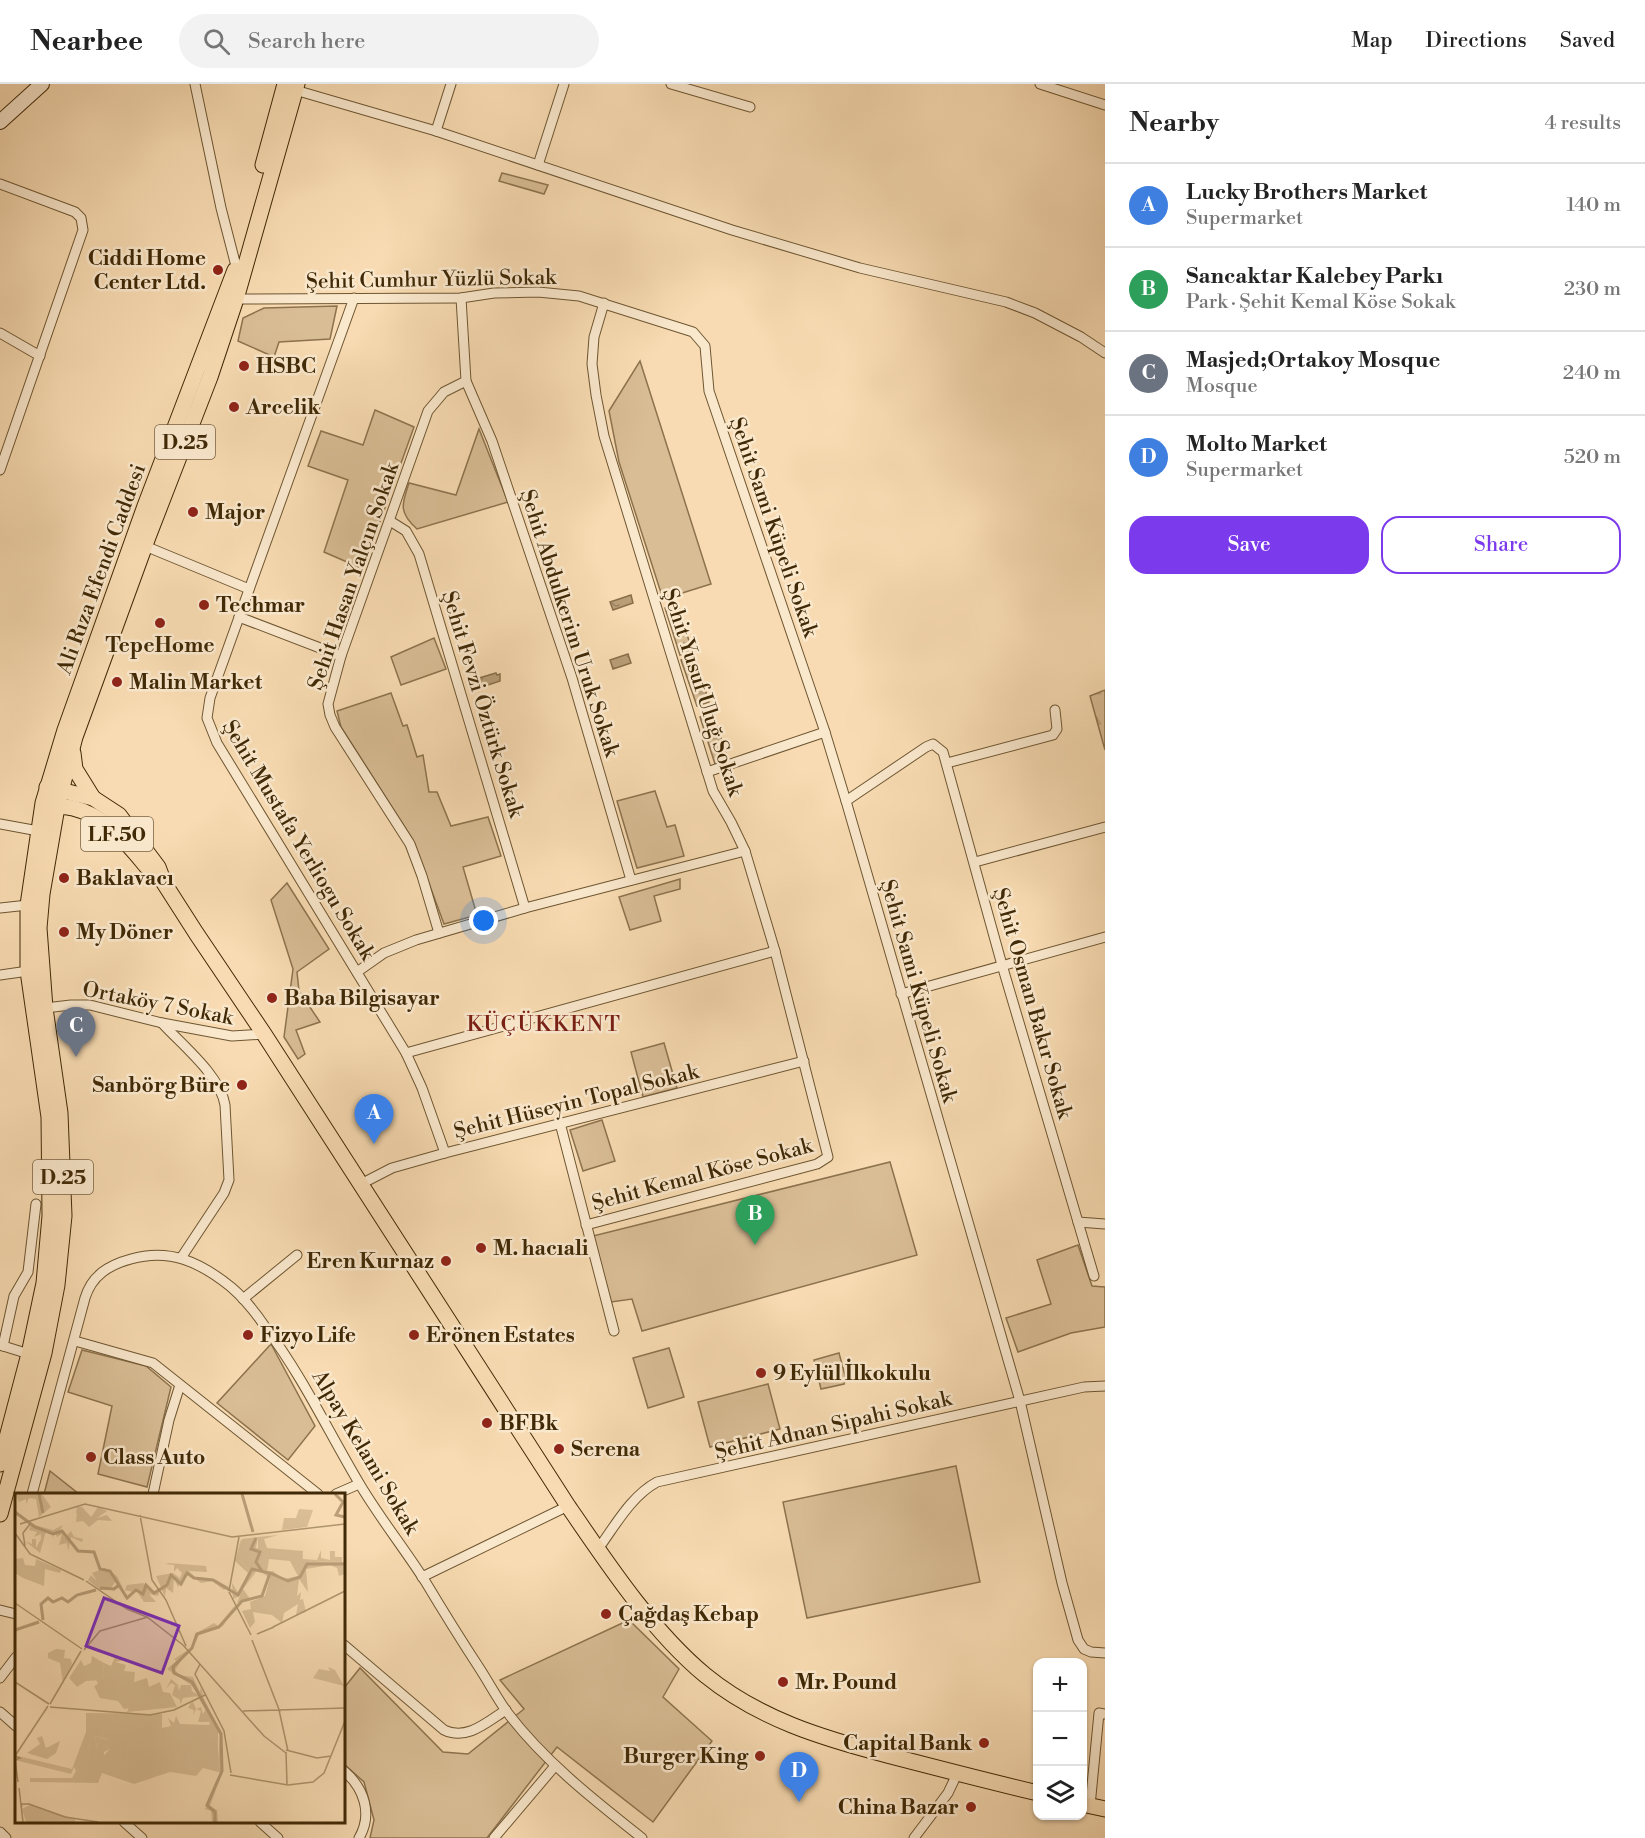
<!DOCTYPE html>
<meta charset="utf-8">
<style>
body{margin:0;font-family:"Libre Bodoni",serif;background:#f2f2f2;color:#222}
.controls{position:absolute;right:18px;bottom:18px;display:grid;overflow:hidden;border-radius:12px;box-shadow:0 2px 4px #0004}
.controls button{width:54px;height:54px;display:grid;place-items:center;padding:0;border:0;border-bottom:2px solid #e0e0e0;background:#fff;color:#222;font:30px sans-serif}
.you{position:absolute;left:484px;top:837px;width:21px;height:21px;margin:-15px;border:4px solid #fff;border-radius:50%;background:#1a73e8;box-shadow:0 0 0 9px #1a73e833}
.badge{display:grid;place-items:center;width:39px;height:39px;border-radius:50%;background:#7c3aed;color:#fff;font-size:20px;font-weight:700}
.pin{position:absolute;translate:-50% -50px;filter:drop-shadow(0 2px 3px #0008)}
.pin::after{content:'';position:absolute;top:32px;width:21px;height:18px;background:inherit;clip-path:polygon(0 0,100% 0,50% 100%)}
.list{margin:0;padding:0;list-style:none}
h2{display:flex;justify-content:space-between;align-items:center;height:78px;margin:0;padding:0 24px;font-size:26px}
h2 small{font-size:20px;font-weight:400;color:#767676}
.list li{display:grid;grid-template-columns:39px 1fr auto;gap:18px;align-items:center;box-sizing:border-box;height:84px;padding:0 24px;border-top:2px solid #e0e0e0}
.list b{display:block;font-size:22px;white-space:nowrap}
.list p{margin:0;font-size:20px;white-space:nowrap;color:#767676}
.list em{font-size:20px;font-style:normal;color:#767676}
.actions{display:flex;gap:12px;padding:18px 24px}
.actions a{flex:1;padding:14px 0;border:2px solid #7c3aed;border-radius:18px;text-align:center;font-size:21px;color:#7c3aed}
.actions .main{background:#7c3aed;color:#fff}
.icon{flex:none;width:33px;height:33px;fill:none;stroke:currentColor;stroke-width:2;stroke-linecap:round;stroke-linejoin:round}
.map{position:relative;flex:none;width:1105px;height:1754px;overflow:hidden}
header{display:flex;align-items:center;gap:36px;box-sizing:border-box;height:84px;padding:0 30px;background:#fff;border-bottom:2px solid #e0e0e0}
header strong{font-size:28px}
nav{display:flex;gap:33px;margin-inline-start:auto;font-size:21px}
.search{width:420px;height:54px;background:#f2f2f2;display:flex;align-items:center;gap:15px;box-sizing:border-box;padding:0 21px;border-radius:33px;color:#767676;font-size:22px}
main{display:flex}
aside{flex:1;background:#fff}
.map>svg:first-child{display:block}
</style>
<header>
<strong>Nearbee</strong>
<div class="search"><svg class="icon" aria-label="search" viewBox="0 0 24 24"><circle cx="10" cy="10" r="6"/><path d="M15 15l6 6"/></svg>Search here</div>
<nav><a>Map</a><a>Directions</a><a>Saved</a></nav>
</header>
<main>
<div class="map">
<svg width="1105" height="1754" viewBox="0 0 1105 1754">
<defs>
<pattern id="forest-firs" width="22" height="20" patternUnits="userSpaceOnUse" patternTransform="scale(1.5)"><rect width="22" height="20" fill="#d9bd95"/><path d="M5 1l3.5 6h-7zM16 11l3.5 6h-7z" fill="#bba27f"/></pattern>
<pattern id="water-ripples" width="26" height="14" patternUnits="userSpaceOnUse" patternTransform="scale(1.5)"><rect width="26" height="14" fill="#b99e78"/><path d="M2 4q2-2 4 0t4 0M15 11q2-2 4 0t4 0" fill="none" stroke="#988160"/></pattern>
</defs>
<rect width="100%" height="100%" fill="#f8dbb2"/>
<filter id="stains"><feTurbulence type="fractalNoise" baseFrequency=".00333" numOctaves="4"/><feColorMatrix values="0 0 0 0 .2 0 0 0 0 .09 0 0 0 0 .02 0 0 0 .5 -.17"/></filter>
<radialGradient id="worn" r=".72"><stop offset=".6" stop-color="#630" stop-opacity="0"/><stop offset="1" stop-color="#630" stop-opacity=".3"/></radialGradient>
<g fill="#d9bd95" stroke="#8c734e" stroke-width="1.5">
<path d="M502,89L548,101L544,110L499,97Z"/>
<path d="M337,222L330,255L279,258L274,273L238,257L243,234L264,224Z"/>
<path d="M640,277L711,500L663,515L619,378L609,327Z"/>
<path d="M375,326L414,343L363,485L324,468L348,396L308,382L321,347L363,361Z"/>
<path d="M479,345L508,418L417,445C398,428 402,420 409,399L456,411Z"/>
<path d="M434,554L446,585L401,601L391,573Z"/>
<path d="M391,609L403,642L407,641L417,673L423,671L429,708H437L451,742L488,733L501,772L463,783L477,831L444,840L413,756L341,643L337,627Z"/>
<path d="M655,707L667,743L675,741L684,772L637,784L617,717Z"/>
<path d="M680,795V805L654,812L661,837L630,846L619,813Z"/>
<path d="M287,799L329,865L297,888L299,907L320,938L296,946L305,970L298,975L284,953L293,885L271,816Z"/>
<path d="M664,959L677,1004L643,1013L631,968Z"/>
<path d="M602,1036L615,1077L583,1087L570,1046Z"/>
<path d="M890,1078L917,1171L642,1247L632,1215L611,1218L593,1152Z"/>
<path d="M1078,1161L1092,1202L1105,1203V1243L1071,1249L1018,1268L1006,1234L1051,1220L1037,1176Z"/>
<path d="M271,1260L315,1342L288,1376L217,1319Z"/>
<path d="M669,1264L684,1313L648,1324L633,1274Z"/>
<path d="M82,1266L146,1282L171,1303L147,1403L98,1390L112,1322L68,1308Z"/>
<path d="M839,1269L846,1295L844,1300L821,1305L814,1276Z"/>
<path d="M768,1300L780,1345L710,1363L698,1318Z"/>
<path d="M956,1382L980,1498L807,1534L783,1418Z"/>
<path d="M50,1387L79,1410H44Z"/>
<path d="M629,1536L679,1585L663,1613L712,1657L653,1738L557,1663L487,1754H370L374,1736L364,1698L344,1680V1604L360,1584L443,1668L468,1670L524,1625L500,1596Z"/>
</g>
<g fill="url(#forest-firs)" stroke="#8c734e" stroke-width="1.5">
<path d="M678,520L692,567L680,571L665,524Z"/>
<path d="M694,571L709,618L697,622L681,576Z"/>
<path d="M1105,606V666L1090,612Z"/>
<path d="M713,629L728,675L715,680L700,633Z"/>
</g>
<g fill="url(#water-ripples)" stroke="#896f4a" stroke-width="1.5">
<path d="M631,511L633,519L613,526L610,518Z"/>
<path d="M628,570L631,579L613,585L610,576Z"/>
<path d="M496,589L497,591L500,590V597L482,603L479,594Z"/>
</g>
<g fill="none" stroke-linecap="round" stroke-linejoin="round">
<g stroke="#6e5631" stroke-width="11">
<g id="minor">
<path d="M195,0L221,124L236,182"/>
<path d="M671,0L750,23"/>
<path d="M1040,0L1105,21"/>
<path d="M295,6L436,47L732,146L860,184L1006,218L1035,229L1081,253L1105,269"/>
<path d="M436,47L451,0"/>
<path d="M538,81L564,0"/>
<path d="M0,100L75,128L81,134L83,146L0,386"/>
<path d="M354,214L210,614L207,634L217,659L406,969L422,1004L445,1069"/>
<path d="M236,215L461,214L494,209L538,208L579,212L693,248L705,262L709,307L825,648L846,717L1020,1317L1062,1499L1078,1556L1084,1565L1091,1568L1105,1569"/>
<path d="M0,249L40,272"/>
<path d="M466,297L492,357L572,594L631,796"/>
<path d="M390,437L406,447L419,470L525,824"/>
<path d="M145,462L249,505"/>
<path d="M239,533L341,572"/>
<path d="M947,679L1053,651L1057,645L1055,626"/>
<path d="M707,688L825,648"/>
<path d="M846,717L926,663L933,660L943,668L1002,881L1094,1192"/>
<path d="M0,740L44,748"/>
<path d="M975,778L1105,743"/>
<path d="M0,824L28,821"/>
<path d="M439,849L422,792L410,760L335,643L330,631L328,620L341,572L428,327L444,308L466,297L461,214"/>
<path d="M357,888L384,869L416,856L525,824L745,767"/>
<path d="M0,891L28,887"/>
<path d="M901,910L1105,853"/>
<path d="M45,924L71,921H90L162,939L232,952L264,950"/>
<path d="M162,939C182,961 220,991 225,1021L229,1096L224,1109L181,1174"/>
<path d="M406,969L775,867"/>
<path d="M560,1039L614,1247"/>
<path d="M361,1100L392,1084L445,1069L804,977"/>
<path d="M1078,1138L1105,1140"/>
<path d="M586,1141L817,1080L828,1073L775,867L745,767L731,738L713,707L604,352L596,311L592,280L594,253L604,219"/>
<path d="M243,1215L297,1171"/>
<path d="M75,1257L153,1279L318,1410"/>
<path d="M0,1261L29,1270"/>
<path d="M3,1262L14,1212L28,1188L36,1120"/>
<path d="M32,1410L85,1214C92,1191 109,1181 131,1175C170,1164 200,1178 231,1203C245,1215 256,1229 266,1244C303,1293 328,1347 359,1399C379,1433 404,1464 425,1497C443,1527 461,1556 480,1585C489,1599 497,1614 507,1628C544,1677 594,1716 642,1754"/>
<path d="M153,1410L169,1336L180,1301"/>
<path d="M336,1410L359,1400"/>
<path d="M598,1465C615,1442 631,1412 657,1398L1084,1303L1105,1302"/>
<path d="M422,1493L568,1422"/>
<path d="M0,1526L16,1530"/>
<path d="M344,1561L444,1646C467,1657 487,1638 506,1626"/>
<path d="M0,1594L16,1573"/>
<path d="M0,1628L16,1642"/>
<path d="M344,1687C364,1704 373,1730 359,1754"/>
<path d="M1090,1722L1099,1629L1105,1630"/>
<path d="M124,1738L142,1754"/>
<path d="M260,1738L278,1754"/>
<path d="M0,1748L6,1754"/>
<path d="M494,1754L555,1682"/>
<path d="M914,1754L948,1709L957,1690"/>
</g>
</g>
<g stroke="#402906" stroke-width="16">
<path id="secondary" d="M0,38L42,0"/>
</g>
<g stroke="#402906" stroke-width="17">
<g id="primary">
<path d="M263,81L285,0"/>
<path d="M73,669L75,685L93,714"/>
<path d="M47,703L93,714L119,731L158,783L164,799L196,849L264,950L568,1422C607,1479 652,1547 705,1591C759,1635 822,1654 887,1671C937,1684 987,1697 1038,1709"/>
<path d="M49,721C57,723 65,722 73,724C106,732 126,758 147,783"/>
<path d="M0,1380L29,1270L44,1199L50,1132L49,1033L28,887V821L43,719L65,646L145,422L235,186"/>
<path d="M0,1430L44,1269L57,1201L64,1132L60,1029L45,924L39,844L42,810L57,723L75,653L148,453L210,293L236,215L297,0"/>
<path d="M1082,1720L1105,1725"/>
</g>
</g>
<use href="#minor" stroke="#fae8cd" stroke-width="9"/>
<use href="#secondary" stroke="#fae8cd" stroke-width="14"/>
<use href="#primary" stroke="#f8dbb2" stroke-width="15"/>
</g>
<g fill="#8f2418" stroke="#fae8cd" stroke-width="2">
<circle cx="218" cy="186" r="6"/>
<circle cx="244" cy="282" r="6"/>
<circle cx="234" cy="323" r="6"/>
<circle cx="193" cy="428" r="6"/>
<circle cx="204" cy="521" r="6"/>
<circle cx="160" cy="539" r="6"/>
<circle cx="117" cy="598" r="6"/>
<circle cx="64" cy="794" r="6"/>
<circle cx="64" cy="848" r="6"/>
<circle cx="272" cy="914" r="6"/>
<circle cx="242" cy="1001" r="6"/>
<circle cx="481" cy="1164" r="6"/>
<circle cx="446" cy="1177" r="6"/>
<circle cx="248" cy="1251" r="6"/>
<circle cx="414" cy="1251" r="6"/>
<circle cx="761" cy="1289" r="6"/>
<circle cx="487" cy="1339" r="6"/>
<circle cx="559" cy="1365" r="6"/>
<circle cx="91" cy="1373" r="6"/>
<circle cx="606" cy="1530" r="6"/>
<circle cx="783" cy="1598" r="6"/>
<circle cx="984" cy="1659" r="6"/>
<circle cx="760" cy="1672" r="6"/>
<circle cx="971" cy="1723" r="6"/>
</g>
<g text-anchor="middle" stroke-width="5" stroke-linejoin="round" paint-order="stroke">
<g fill="#fae8cd" stroke="#786242" stroke-width="1.5">
<rect x="155" y="341" width="60" height="34" rx="4.5"/>
<rect x="81" y="733" width="72" height="34" rx="4.5"/>
<rect x="33" y="1076" width="60" height="34" rx="4.5"/>
</g>
<g font-size="20" font-weight="bold" fill="#402906">
<text x="185" y="365">D.25</text>
<text x="117" y="757">LF.50</text>
<text x="63" y="1100">D.25</text>
</g>
<g font-size="21" font-weight="bold" fill="#402906" stroke="#fae8cd" text-anchor="start">
<text x="206" y="181" text-anchor="end">Ciddi Home<tspan x="206" dy="24">Center Ltd.</tspan></text>
<text x="256" y="289">HSBC</text>
<text x="246" y="330">Arcelik</text>
<text x="205" y="435">Major</text>
<text x="216" y="528">Techmar</text>
<text x="160" y="568" text-anchor="middle">TepeHome</text>
<text x="129" y="605">Malin Market</text>
<text x="76" y="801">Baklavacı</text>
<text x="76" y="855">My Döner</text>
<text x="284" y="921">Baba Bilgisayar</text>
<text x="230" y="1008" text-anchor="end">Sanbörg Büre</text>
<text x="493" y="1171">M. hacıali</text>
<text x="434" y="1184" text-anchor="end">Eren Kurnaz</text>
<text x="260" y="1258">Fizyo Life</text>
<text x="426" y="1258">Erönen Estates</text>
<text x="773" y="1296">9 Eylül İlkokulu</text>
<text x="499" y="1346">BFBk</text>
<text x="571" y="1372">Serena</text>
<text x="103" y="1380">Class Auto</text>
<text x="618" y="1537">Çağdaş Kebap</text>
<text x="795" y="1605">Mr. Pound</text>
<text x="972" y="1666" text-anchor="end">Capital Bank</text>
<text x="748" y="1679" text-anchor="end">Burger King</text>
<text x="959" y="1730" text-anchor="end">China Bazar</text>
</g>
<g font-size="21" fill="#402906" stroke="#fae8cd">
<text transform="translate(431 195) rotate(-1)" y="7">Şehit Cumhur Yüzlü Sokak</text>
<text transform="translate(774 443) rotate(71)" y="7">Şehit Sami Küpeli Sokak</text>
<text transform="translate(101 485) rotate(-70)" y="7">Ali Rıza Efendi Caddesi</text>
<text transform="translate(353 492) rotate(-71)" y="7">Şehit Hasan Yalçın Sokak</text>
<text transform="translate(570 539) rotate(72)" y="7">Şehit Abdulkerim Uruk Sokak</text>
<text transform="translate(703 608) rotate(72)" y="7">Şehit Yusuf Uluğ Sokak</text>
<text transform="translate(483 620) rotate(73)" y="7">Şehit Fevzi Öztürk Sokak</text>
<text transform="translate(299 756) rotate(59)" y="7">Şehit Mustafa Yerliogu Sokak</text>
<text transform="translate(919 907) rotate(74)" y="7">Şehit Sami Küpeli Sokak</text>
<text transform="translate(158 919) rotate(11)" y="7">Ortaköy 7 Sokak</text>
<text transform="translate(1033 919) rotate(74)" y="7">Şehit Osman Bakır Sokak</text>
<text transform="translate(576 1017) rotate(-14)" y="7">Şehit Hüseyin Topal Sokak</text>
<text transform="translate(702 1090) rotate(-15)" y="7">Şehit Kemal Köse Sokak</text>
<text transform="translate(833 1341) rotate(-13)" y="7">Şehit Adnan Sipahi Sokak</text>
<text transform="translate(366 1368) rotate(59)" y="7">Alpay Kelami Sokak</text>
</g>
<g font-size="22" letter-spacing="1.5" fill="#7a1f14" stroke="#fae8cd">
<text x="544" y="947">KÜÇÜKKENT</text>
</g>
</g>
<g transform="translate(15 1409)">
<rect width="330" height="330" fill="#f8dbb2"/>
<path d="M0,1H27L36,14L24,24L21,6L14,5L11,11V6L4,9ZM62,14H67L76,24L83,14L92,18L82,25L92,22L97,28L83,27L74,34L68,28L61,29L62,20L50,22L61,20ZM16,31L38,37L48,32L45,37L50,45L56,38L59,44L68,46L67,49L56,44L53,58L52,50L44,52L47,41L42,44L40,40L37,46L38,41L31,38L25,60L10,48L17,51V46H21V55L26,46V41L19,44L22,39L14,37ZM263,42L249,46L252,55L288,58L287,73L297,68L330,69V81L324,83L322,75L315,72L291,76L293,99L284,86L282,103L286,99L285,107L288,106L291,119L281,122L283,111L269,120L267,130L257,122L238,119L240,129L235,135L227,118L236,116L235,109L250,103L255,85L246,79L243,68V44ZM254,66L275,68L283,83L268,86L258,78L252,79ZM226,46L225,66L235,79L243,76L228,96L236,107L222,110L225,103L218,106L217,90L224,101L233,80L220,68ZM8,65L10,72L20,73L21,66L46,77L45,80L30,76L29,93L8,85L0,80V66ZM154,70L191,73L192,79L174,78L180,84L199,86L214,94L209,97L197,88L186,90L174,81L163,94L159,86L158,100L151,95L150,104L141,83L158,80L165,85L167,80L162,75L159,79V72L150,71ZM90,75L102,83L112,104L118,99L110,97L112,92L128,90L138,99L145,97L143,103L134,101L141,109H129L121,97L111,105L101,88L95,96L85,97L73,87L76,82L82,88L77,80ZM221,111L208,133L184,142L176,158L180,141L199,130L203,133ZM41,156L50,157L49,165L56,166L57,171L48,190L45,170L33,165V160ZM100,164L110,167L100,169L111,172L109,178L120,179L119,189L132,185L134,194L145,189L148,199L155,200L162,214L112,219L123,193L117,199L107,198L84,194L81,186L87,187L89,170L96,173ZM313,174L320,177L329,193L298,185L304,176L315,178ZM156,186L163,192L164,198L166,192H176L177,198L184,203L168,205L165,212V207L157,202L160,192L156,190L151,196ZM178,209L181,216L186,214L188,221L191,216L196,221L203,237V268L207,280L188,275L181,283L155,279L119,291L87,280L83,290L15,289V285H57L61,278L59,274L56,281L0,267L3,263L57,276L71,239V220L147,221V235L156,233L153,225L159,230L161,223L165,231L194,232L195,229H183L186,218L181,216L178,223L179,217L173,215L176,210L166,215ZM80,243L92,246L88,253L95,256L83,268L64,266L76,259L73,253L82,256ZM27,243L31,255L45,248L41,260L32,266L12,260L25,251L22,245ZM15,312L60,326V329H11L7,316Z" fill="#d9bd95" fill-rule="evenodd"/>
<path d="M284,16L298,17L292,34L267,37L269,25H281ZM306,57V65L315,67V58H320V64H327V69L297,68L286,74V60L288,66L302,67ZM173,157L160,177L164,182L178,184L185,199L186,194L188,202L181,205L184,202L176,192L152,176L161,168L159,166ZM77,163L89,170L87,187L71,188L62,194L54,185L66,167L69,173L76,170ZM83,191L116,199L119,191L124,193L121,214L109,216L103,208L85,205L79,193ZM188,204L206,240L208,277L195,313L202,317L203,329H197L196,318L190,316L207,278L203,268L205,241L184,206ZM80,243L93,247L88,253L95,256L89,259V263L93,261L89,271L63,266L75,259L73,253L82,255Z" fill="#d9bd95"/>
<path d="M243,44L241,55L245,56L243,68L247,77L235,79L225,66V51L227,46Z" fill="#d9bd95"/>
<path fill="none" stroke="#b99e78" stroke-width="3" d="M24,1L28,20M227,1L238,39M320,1L328,9L321,22L330,24M0,19L20,34L38,41L47,38L63,58L79,59L85,76L95,78L112,105L121,97L128,101L131,92L139,100L152,92L156,82L166,91L172,80L179,85L198,87L223,102L237,76L254,80M241,45L236,56L245,59L241,69L247,78M85,95L99,96L104,92M28,127L26,111L33,105L38,109L47,105L53,109L62,102L81,97M0,137L24,129M200,329V319L192,312L207,278L206,241L177,189L159,180L158,174L177,155L182,141L204,134L227,108L247,103L255,80L273,88L285,84L292,71H330"/>
<path fill="none" stroke="#ae946d" stroke-width="1.5" d="M125,22L137,87L151,107L171,153M5,31L70,11L217,44L330,31M0,40L15,61L69,87M10,53L8,40L15,31M71,88L112,116L132,124L168,152L249,243L271,260M214,98L224,44M214,99L236,142M0,110L67,156M258,134L330,98M242,141L259,134M237,147L265,219M69,157L85,138L133,124M185,171L180,181L209,238L216,280M0,189L34,211M35,211L66,158M35,214L135,222L159,217L190,202M264,217L273,258M228,218L330,215M271,257L302,265L316,263M271,259L272,291M0,263L33,213M0,263L5,265L0,267L3,289M215,282L273,292L298,289L309,280L330,228M4,295L8,329M6,315L7,311H14L50,324L83,329"/>
<path fill="#7b2cbf" fill-opacity="0.15" stroke="#7b2cbf" stroke-width="3" d="M89,105L164,133L147,180L71,153Z"/>
<rect width="330" height="330" fill="none" stroke="#402906" stroke-width="3"/>
</g>
<rect width="100%" height="100%" filter="url(#stains)"/>
<rect width="100%" height="100%" fill="url(#worn)"/>
</svg>
<div class="controls">
<button>+</button>
<button>−</button>
<button><svg class="icon" aria-label="layers" viewBox="0 0 24 24"><path d="M12 4l9 5-9 5-9-5zM3 14l9 5 9-5"/></svg></button>
</div>
<div class="you"></div>
<div class="pin badge" style="left:374px;top:1060px;background:#3f7fe0">A</div>
<div class="pin badge" style="left:755px;top:1161px;background:#2e9e5b">B</div>
<div class="pin badge" style="left:76px;top:973px;background:#6b7280">C</div>
<div class="pin badge" style="left:799px;top:1718px;background:#3f7fe0">D</div>
</div>
<aside>
<h2>Nearby<small>4 results</small></h2>
<ul class="list">
<li><span class="badge" style="background:#3f7fe0">A</span><div><b>Lucky Brothers Market</b><p>Supermarket</p></div><em>140 m</em></li>
<li><span class="badge" style="background:#2e9e5b">B</span><div><b>Sancaktar Kalebey Parkı</b><p>Park · Şehit Kemal Köse Sokak</p></div><em>230 m</em></li>
<li><span class="badge" style="background:#6b7280">C</span><div><b>Masjed;Ortakoy Mosque</b><p>Mosque</p></div><em>240 m</em></li>
<li><span class="badge" style="background:#3f7fe0">D</span><div><b>Molto Market</b><p>Supermarket</p></div><em>520 m</em></li>
</ul>
<div class="actions"><a class="main">Save</a><a>Share</a></div>
</aside>
</main>
